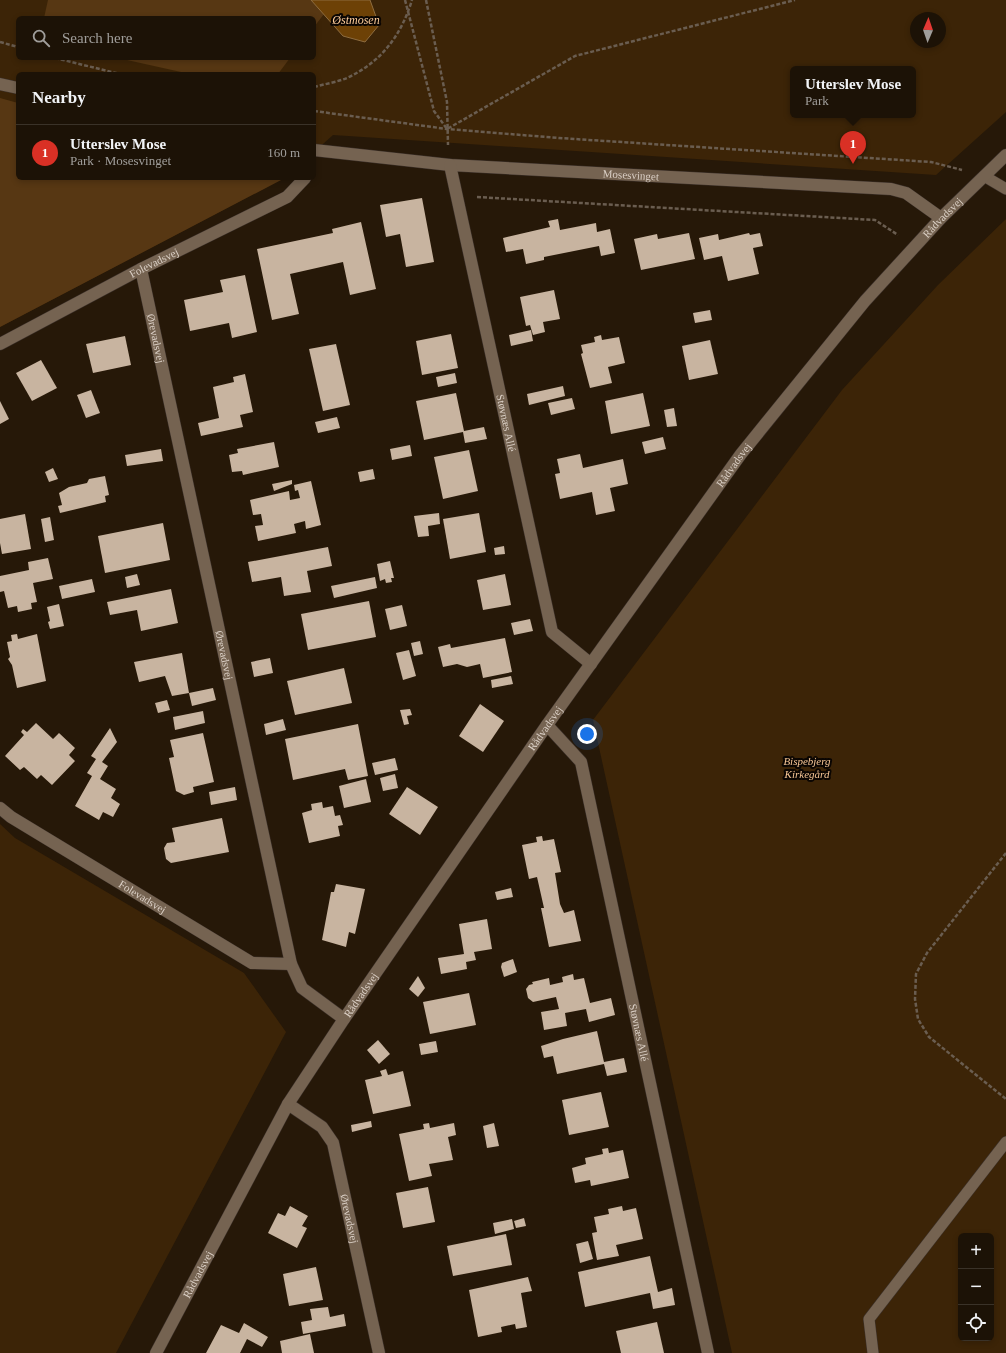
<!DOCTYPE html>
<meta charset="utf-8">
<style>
body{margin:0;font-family:Georgia,serif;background:#292014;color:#f1f3f6}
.controls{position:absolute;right:12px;bottom:12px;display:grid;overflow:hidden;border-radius:6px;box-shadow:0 2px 6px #0003}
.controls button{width:36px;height:36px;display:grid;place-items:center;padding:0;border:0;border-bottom:1px solid #3a3228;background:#1c1206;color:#f1f3f6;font:20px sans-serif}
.compass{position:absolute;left:910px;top:12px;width:36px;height:36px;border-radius:50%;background:#1c1206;box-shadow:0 2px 6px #0003;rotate:2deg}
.you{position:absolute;left:587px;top:734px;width:14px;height:14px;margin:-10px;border:3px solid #fff;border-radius:50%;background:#1a73e8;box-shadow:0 0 0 6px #1a73e833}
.badge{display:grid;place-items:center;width:26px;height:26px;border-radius:50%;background:#d93025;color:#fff;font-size:13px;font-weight:700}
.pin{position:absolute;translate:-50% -33px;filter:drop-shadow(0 1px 2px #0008)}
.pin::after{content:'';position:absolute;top:21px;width:14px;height:12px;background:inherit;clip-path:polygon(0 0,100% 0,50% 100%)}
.popup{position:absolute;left:790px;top:66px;width:126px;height:52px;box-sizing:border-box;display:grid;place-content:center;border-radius:6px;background:#1c1206;filter:drop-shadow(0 1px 3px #0005);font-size:13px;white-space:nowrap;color:#a09e9b}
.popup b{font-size:15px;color:#f1f3f6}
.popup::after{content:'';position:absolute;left:50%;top:100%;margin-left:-8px;border:8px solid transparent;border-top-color:#1c1206}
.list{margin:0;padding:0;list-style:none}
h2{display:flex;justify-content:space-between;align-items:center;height:52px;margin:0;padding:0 16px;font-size:17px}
h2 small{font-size:13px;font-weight:400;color:#a09e9b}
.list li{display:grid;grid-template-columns:26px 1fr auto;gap:12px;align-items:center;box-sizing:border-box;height:56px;padding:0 16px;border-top:1px solid #3a3228}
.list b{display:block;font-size:15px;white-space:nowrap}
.list p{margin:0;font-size:13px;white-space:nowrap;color:#a09e9b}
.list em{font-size:13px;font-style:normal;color:#a09e9b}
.icon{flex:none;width:22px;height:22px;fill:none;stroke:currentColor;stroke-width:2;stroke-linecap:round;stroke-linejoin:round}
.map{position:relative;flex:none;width:1006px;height:1353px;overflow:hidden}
.search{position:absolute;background:#1c1206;box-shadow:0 2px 6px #0003;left:16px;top:16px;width:300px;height:44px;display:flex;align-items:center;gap:10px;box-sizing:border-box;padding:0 14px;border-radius:6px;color:#a09e9b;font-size:15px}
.panel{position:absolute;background:#1c1206;box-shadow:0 2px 6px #0003;left:16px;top:72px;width:300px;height:108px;border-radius:6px}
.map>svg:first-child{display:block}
</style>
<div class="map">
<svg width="1006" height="1353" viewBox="0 0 1006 1353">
<rect width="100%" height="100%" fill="#261808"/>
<g fill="#3c2407" fill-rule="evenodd">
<path d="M0,0H1006V112L936,175L333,135L314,152V74H18V178H284L0,327ZM18,18H314V58H18ZM916,18H940V42H916ZM793,69H913V115H793Z"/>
<path d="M1006,219V1353H732L593,720L842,390L938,285ZM961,1236H991V1338H961Z"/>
<path d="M0,824L15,838L244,973L286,1032L116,1353H0Z"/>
</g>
<g fill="#573713">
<path d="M48,0H311L324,14L314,27V18H44Z"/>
<path d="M118,58H290L278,74H190Z"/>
<path d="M0,98L18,103V178L283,179L0,327Z"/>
</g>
<path fill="#6d4106" stroke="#8e6c3f" d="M311,0H370L379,25L365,42L343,36Z"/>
<g fill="#c8b4a0">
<path d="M422,198L434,262L406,267L400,234L386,237L380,205Z"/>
<path d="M558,219L560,230L596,223L597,232L610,229L615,253L601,256L599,246L544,257V260L526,264L523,249L506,252L503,238L550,227L548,221Z"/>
<path d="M361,222L376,289L350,295L343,262L290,274L299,314L272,320L257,249L333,233L332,229Z"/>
<path d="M689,233L695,259L641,270L634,239L657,234L658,239Z"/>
<path d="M749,233L750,235L760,233L763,246L753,248L759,274L728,281L722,256L704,260L699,238L718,234L719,240Z"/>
<path d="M245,275L257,332L232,338L229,323L190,331L184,300L223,292L220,280Z"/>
<path d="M554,290L560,319L543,322L545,332L533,335L530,325L526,326L520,297Z"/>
<path d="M710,310L712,320L695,323L693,313Z"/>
<path d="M531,330L533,341L511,346L509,335Z"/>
<path d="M451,334L458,368L422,375L416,341Z"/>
<path d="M601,335L602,340L619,337L625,363L608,367L612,383L590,388L581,354L583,353L581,345L595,342L594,337Z"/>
<path d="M125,336L131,365L93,373L86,344Z"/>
<path d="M710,340L718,374L689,380L682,346Z"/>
<path d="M336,344L350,405L323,411L309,349Z"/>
<path d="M41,360L57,388L32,401L16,373Z"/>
<path d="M455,373L457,383L438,387L436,377Z"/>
<path d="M245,374L253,412L240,415L243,427L201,436L198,423L219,418L213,387L234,382L233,377Z"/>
<path d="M563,386L565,396L529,405L527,394Z"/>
<path d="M91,390L100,413L86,418L77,395Z"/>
<path d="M456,393L464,431L484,427L487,439L465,443L463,432L424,440L416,401Z"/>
<path d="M643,393L650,426L611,434L605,401Z"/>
<path d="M572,398L575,409L551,415L548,403Z"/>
<path d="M0,401L9,419L0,424Z"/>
<path d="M674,408L677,426L667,427L664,410Z"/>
<path d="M337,417L340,428L318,433L315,422Z"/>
<path d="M663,437L666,449L645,454L642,442Z"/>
<path d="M274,442L279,467L243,475L242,471L232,472L229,455L238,453L237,449Z"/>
<path d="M410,445L412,456L392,460L390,449Z"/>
<path d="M161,449L163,461L127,466L125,455Z"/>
<path d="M469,450L478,491L443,499L434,457Z"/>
<path d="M580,454L583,468L623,459L628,484L610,488L615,511L596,515L592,492L560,499L555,474L560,473L557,459Z"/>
<path d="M53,468L58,479L49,482L45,472Z"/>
<path d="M373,469L375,479L360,482L358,472Z"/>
<path d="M105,476L109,495L105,496L106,502L60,513L58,506L62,505L59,493L69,487L87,483L89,479Z"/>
<path d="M292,480V484L274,491L272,484Z"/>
<path d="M311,481L321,525L306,529L305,521L294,524L296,533L258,541L255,526L263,525L261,514L253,515L250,500L289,491L290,500L300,498L298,490L295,491L294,485Z"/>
<path d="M439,513L440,524L428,526L429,536L418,537L414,516Z"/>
<path d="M479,513L486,552L450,559L443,519Z"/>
<path d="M25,514L31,549L2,554L0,543V519Z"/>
<path d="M50,517L54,540L45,542L41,519Z"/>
<path d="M163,523L170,560L105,573L98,536Z"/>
<path d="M504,546L505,554L495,555L494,548Z"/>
<path d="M328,547L332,566L307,571L311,592L284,596L281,577L252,582L248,562Z"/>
<path d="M48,558L53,579L33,583L37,602L31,603L32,609L18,612L17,606L8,608L4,591L0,592V576L29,570L28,562Z"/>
<path d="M390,561L394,578H391L392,582L386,583L385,579L380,581L377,564Z"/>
<path d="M137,574L140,585L127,588L125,577Z"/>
<path d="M505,574L511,605L483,610L477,580Z"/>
<path d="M375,577L377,588L334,598L331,586Z"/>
<path d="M92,579L95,592L62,599L59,586Z"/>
<path d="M171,589L178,623L141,631L137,610L110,615L107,602Z"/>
<path d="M369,601L376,637L308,650L301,614Z"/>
<path d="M59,604L64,626L50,629L48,622L50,621L47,607Z"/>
<path d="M402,605L407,626L390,630L385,609Z"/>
<path d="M530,619L533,631L514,635L511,623Z"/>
<path d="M17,634L18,639L37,634L46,681L17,688L12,665L8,659L10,657L7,642L12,641L11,635Z"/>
<path d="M505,638L512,672L483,678L480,664L467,667L457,664L443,667L438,647L450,644L451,648Z"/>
<path d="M420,641L423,654L414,656L411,643Z"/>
<path d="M409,650L416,676L403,680L396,653Z"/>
<path d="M182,653L189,693L172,696L165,676L139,682L134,662Z"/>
<path d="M270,658L273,673L254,677L251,662Z"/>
<path d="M344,668L352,703L295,715L287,681Z"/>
<path d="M511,676L513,684L492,688L491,680Z"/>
<path d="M213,688L216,700L192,706L189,693Z"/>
<path d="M167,700L170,710L158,713L155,703Z"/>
<path d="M480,704L504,721L483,752L459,736Z"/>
<path d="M410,709L412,715L407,716L409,724L404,725L400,710Z"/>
<path d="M203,711L205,723L175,730L173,717Z"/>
<path d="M283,719L286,730L266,735L264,724Z"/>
<path d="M36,723L53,739L59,733L75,748L69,755L75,761L52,785L41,775L37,779L24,767L20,770L5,756L24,735L21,732L23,729L27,732Z"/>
<path d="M358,724L368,776L348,780L345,769L293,780L285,739Z"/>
<path d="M110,728L117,742L102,762L108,766L100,779L116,789L111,798L120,804L113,817L103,812L99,820L75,806L92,776L87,773L96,759L91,756Z"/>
<path d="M203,733L214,782L193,787L194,792L184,795L176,791L169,758L174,757L170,740Z"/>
<path d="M395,758L398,770L375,775L372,763Z"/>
<path d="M395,774L398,788L383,791L380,778Z"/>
<path d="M366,779L371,802L344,808L339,786Z"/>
<path d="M235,787L237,800L211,805L209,792Z"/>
<path d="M407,787L438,807L420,835L389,814Z"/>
<path d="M322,802L323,808L333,806L335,816L340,815L343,825L338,826L340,836L309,843L302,813L312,810L311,804Z"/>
<path d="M222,818L229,852L171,863L166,859L164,848L167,843L175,842L172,828Z"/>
<path d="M542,836L543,841L554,839L561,872L555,873L560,904L564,913L574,910L581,941L549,947L541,908H544L537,877L529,879L522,845L537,842L536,837Z"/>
<path d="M336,884L365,889L355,934L349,932L346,947L322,940L331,892H334Z"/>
<path d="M511,888L513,897L497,900L495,892Z"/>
<path d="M487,919L492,949L474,952L476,960L466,962L467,969L441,974L438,958L464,954L459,924Z"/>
<path d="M513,959L517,972L504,977L501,967L502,963Z"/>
<path d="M573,974L574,980L584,978L590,1003L611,998L615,1015L589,1022L586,1009L565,1013L567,1026L544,1030L541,1012L559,1009L556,997L533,1002L528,998L526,989L529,985L533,984L532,982L549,978L550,985L563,982L562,977Z"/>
<path d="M418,976L425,988L418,997L409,989Z"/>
<path d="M469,993L476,1025L430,1034L423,1002Z"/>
<path d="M597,1031L604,1062L624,1058L627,1072L607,1076L604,1064L557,1074L553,1056L544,1058L541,1046L563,1039Z"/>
<path d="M378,1040L390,1054L379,1064L367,1050Z"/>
<path d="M436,1041L438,1052L421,1055L419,1044Z"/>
<path d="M386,1069L388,1075L403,1071L411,1106L373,1114L365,1080L382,1076L380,1071Z"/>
<path d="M601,1092L609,1127L569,1135L562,1100Z"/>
<path d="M371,1121L372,1127L352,1132L351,1125Z"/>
<path d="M429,1123L430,1128L454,1123L456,1135L448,1137L453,1160L429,1164L432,1176L409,1181L399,1134L424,1129L423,1124Z"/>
<path d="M494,1123L499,1146L487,1148L483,1126Z"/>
<path d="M608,1148L609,1153L623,1150L629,1178L591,1186L590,1180L575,1183L572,1168L586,1164L585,1158L603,1154L602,1149Z"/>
<path d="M428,1187L435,1222L403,1228L396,1193Z"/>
<path d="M290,1206L308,1216L302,1226L307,1228L297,1248L268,1233L278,1213L285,1216Z"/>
<path d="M622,1206L623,1211L636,1208L643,1239L616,1245L619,1256L597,1260L592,1233L597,1232L594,1217L609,1214L608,1209Z"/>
<path d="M524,1218L526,1226L516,1228L514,1221Z"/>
<path d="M512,1219L514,1229L495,1234L493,1223Z"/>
<path d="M506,1234L512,1265L453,1276L447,1246Z"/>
<path d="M588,1241L593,1259L580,1263L576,1244Z"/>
<path d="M650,1256L658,1292L672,1288L675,1305L653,1309L650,1293L585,1307L578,1272Z"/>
<path d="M316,1267L323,1300L289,1306L283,1274Z"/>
<path d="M528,1277L532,1291L521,1293L527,1327L516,1329L515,1324L501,1327L502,1332L478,1337L469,1290Z"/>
<path d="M328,1307L330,1317L344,1314L346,1326L303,1334L301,1322L312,1320L310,1309Z"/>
<path d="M657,1322L664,1353H621L616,1331Z"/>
<path d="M244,1323L268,1337L262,1347L247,1339L240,1353H206L221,1325L239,1333Z"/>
<path d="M310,1334L314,1353H282L280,1341Z"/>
</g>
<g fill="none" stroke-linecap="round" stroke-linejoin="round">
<g stroke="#3c312b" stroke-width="12">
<g id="service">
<path d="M984,176L1006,189"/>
<path d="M873,1353L869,1319L1006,1142"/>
</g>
</g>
<g stroke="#3c312b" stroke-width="13">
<g id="minor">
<path d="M0,84L18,88"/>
<path id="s1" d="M314,150L450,165L891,189L906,193L941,218"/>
<path id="s2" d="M450,165L552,632L591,664"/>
<path id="s3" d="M141,269L291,964L302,988L344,1019"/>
<path id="s4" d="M0,344L141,269L287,197L305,178"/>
<path id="s5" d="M547,725L581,762L708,1353"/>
<path id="s6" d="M0,808L11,817L252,963L291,964"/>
<path id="s7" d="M288,1104L322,1127L333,1143L379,1353"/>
</g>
</g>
<g stroke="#3c312b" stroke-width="13">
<g id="tertiary">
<path id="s8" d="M156,1353L288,1104L344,1019L547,725L741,454L865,301L941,218L1006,155"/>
</g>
</g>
<g stroke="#6a5d50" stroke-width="2.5" stroke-dasharray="4 2" stroke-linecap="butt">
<path d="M405,0L434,111L447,129L575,56L795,0"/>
<path d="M426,0L447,102L448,145"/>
<path d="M0,42L18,47"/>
<path d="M55,58L120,74"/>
<path d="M314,87C325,84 337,82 347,78C381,62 401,36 412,0"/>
<path d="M314,111L447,129L559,138L931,162L962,170"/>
<path d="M477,197L875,220L898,235"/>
<path d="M1006,853L927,953L916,974L915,999L918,1019L929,1037L1006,1099"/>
</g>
<use href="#service" stroke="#756351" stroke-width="11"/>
<use href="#minor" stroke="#756351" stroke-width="12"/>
<use href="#tertiary" stroke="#756351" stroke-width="12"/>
</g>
<g text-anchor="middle" stroke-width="4" stroke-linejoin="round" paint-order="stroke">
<g font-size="11" fill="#dacfc5" stroke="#0a0502">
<text dy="4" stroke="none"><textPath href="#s1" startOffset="318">Mosesvinget</textPath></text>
<text dy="4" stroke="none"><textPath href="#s8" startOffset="1385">Rådvadsvej</textPath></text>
<text dy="4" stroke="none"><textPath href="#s4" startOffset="174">Folevadsvej</textPath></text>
<text dy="4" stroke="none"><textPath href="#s3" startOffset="71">Ørevadsvej</textPath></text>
<text dy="4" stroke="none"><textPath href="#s2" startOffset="264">Støvnæs Allé</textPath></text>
<text dy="4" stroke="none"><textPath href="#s8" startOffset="1061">Rådvadsvej</textPath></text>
<text dy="4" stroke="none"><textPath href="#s3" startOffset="395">Ørevadsvej</textPath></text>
<text dy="4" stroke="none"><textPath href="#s8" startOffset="737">Rådvadsvej</textPath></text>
<text dy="4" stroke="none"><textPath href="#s6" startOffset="168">Folevadsvej</textPath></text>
<text dy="4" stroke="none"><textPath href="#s8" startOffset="413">Rådvadsvej</textPath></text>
<text dy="4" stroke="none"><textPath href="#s5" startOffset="327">Støvnæs Allé</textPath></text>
<text dy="4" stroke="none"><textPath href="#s7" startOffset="138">Ørevadsvej</textPath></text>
<text dy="4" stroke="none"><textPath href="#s8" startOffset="89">Rådvadsvej</textPath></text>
</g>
<g font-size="11" font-style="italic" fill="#f8c796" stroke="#0a0502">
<text x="807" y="765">Bispebjerg<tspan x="807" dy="13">Kirkegård</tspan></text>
</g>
<g font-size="12" font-style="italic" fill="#fdcc9a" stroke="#0a0502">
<text x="356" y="24">Østmosen</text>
</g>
</g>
</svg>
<div class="controls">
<button>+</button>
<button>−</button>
<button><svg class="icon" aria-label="locate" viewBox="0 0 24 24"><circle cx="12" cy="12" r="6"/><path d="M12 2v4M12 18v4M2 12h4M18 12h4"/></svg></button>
</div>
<svg class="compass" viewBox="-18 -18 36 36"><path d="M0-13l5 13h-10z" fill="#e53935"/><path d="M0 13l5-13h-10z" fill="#a09e9b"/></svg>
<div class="you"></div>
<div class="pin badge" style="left:853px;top:164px">1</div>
<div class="popup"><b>Utterslev Mose</b>Park</div>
<div class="search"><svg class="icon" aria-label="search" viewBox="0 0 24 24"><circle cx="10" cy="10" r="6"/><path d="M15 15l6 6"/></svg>Search here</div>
<section class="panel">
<h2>Nearby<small></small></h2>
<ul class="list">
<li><span class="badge">1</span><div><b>Utterslev Mose</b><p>Park · Mosesvinget</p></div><em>160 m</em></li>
</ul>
</section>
</div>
